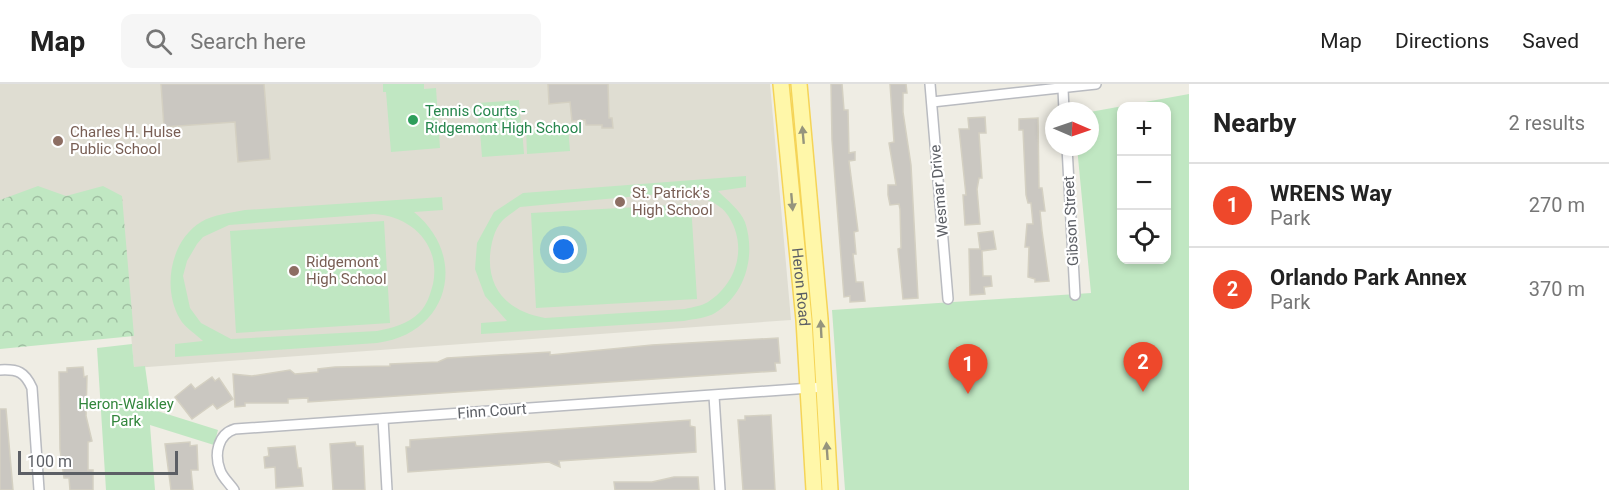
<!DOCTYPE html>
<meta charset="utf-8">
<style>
body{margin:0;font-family:Roboto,sans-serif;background:#f6f6f6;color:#222}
.controls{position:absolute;right:18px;top:18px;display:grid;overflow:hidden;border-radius:12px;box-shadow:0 3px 9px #0003}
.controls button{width:54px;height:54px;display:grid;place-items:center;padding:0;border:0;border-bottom:2px solid #e0e0e0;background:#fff;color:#222;font:30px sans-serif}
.compass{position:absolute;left:1045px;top:18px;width:54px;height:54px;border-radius:50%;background:#fff;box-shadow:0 3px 9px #0003;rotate:92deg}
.scale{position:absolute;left:18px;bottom:15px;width:160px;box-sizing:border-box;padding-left:6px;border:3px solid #5c5f65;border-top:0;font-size:16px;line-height:21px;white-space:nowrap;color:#5c5f65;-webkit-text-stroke:4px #fff;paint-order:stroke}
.you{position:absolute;left:564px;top:166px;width:21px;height:21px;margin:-15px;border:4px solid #fff;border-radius:50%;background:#1a73e8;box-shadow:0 0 0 9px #1a73e833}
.badge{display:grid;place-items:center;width:39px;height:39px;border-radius:50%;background:#ee482b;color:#fff;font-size:20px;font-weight:700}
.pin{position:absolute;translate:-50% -50px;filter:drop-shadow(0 2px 3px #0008)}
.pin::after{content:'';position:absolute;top:32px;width:21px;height:18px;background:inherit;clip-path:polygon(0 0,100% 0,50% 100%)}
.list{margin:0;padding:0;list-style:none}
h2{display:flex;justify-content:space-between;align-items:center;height:78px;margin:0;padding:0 24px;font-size:26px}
h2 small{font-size:20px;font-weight:400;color:#767676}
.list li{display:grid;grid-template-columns:39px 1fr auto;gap:18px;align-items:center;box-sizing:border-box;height:84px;padding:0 24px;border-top:2px solid #e0e0e0}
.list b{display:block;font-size:22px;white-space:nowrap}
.list p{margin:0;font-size:20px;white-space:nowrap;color:#767676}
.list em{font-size:20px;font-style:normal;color:#767676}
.icon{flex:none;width:33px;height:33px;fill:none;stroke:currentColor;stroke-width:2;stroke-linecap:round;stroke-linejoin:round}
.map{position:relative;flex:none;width:1189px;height:406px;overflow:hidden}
header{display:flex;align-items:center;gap:36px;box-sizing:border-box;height:84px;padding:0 30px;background:#fff;border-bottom:2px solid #e0e0e0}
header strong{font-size:28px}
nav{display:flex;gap:33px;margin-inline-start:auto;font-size:21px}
.search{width:420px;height:54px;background:#f6f6f6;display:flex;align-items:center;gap:15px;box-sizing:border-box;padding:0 21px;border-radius:12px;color:#767676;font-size:22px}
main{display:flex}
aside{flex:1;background:#fff}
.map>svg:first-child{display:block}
</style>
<header>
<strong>Map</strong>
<div class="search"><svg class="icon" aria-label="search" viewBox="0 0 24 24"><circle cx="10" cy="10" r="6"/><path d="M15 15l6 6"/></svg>Search here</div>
<nav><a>Map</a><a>Directions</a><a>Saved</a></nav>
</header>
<main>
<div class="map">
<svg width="1189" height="406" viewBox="0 0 1189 406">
<defs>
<pattern id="forest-crowns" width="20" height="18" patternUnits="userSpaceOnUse" patternTransform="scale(1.5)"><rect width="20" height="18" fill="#c0e7c2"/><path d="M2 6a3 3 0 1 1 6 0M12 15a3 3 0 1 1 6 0" fill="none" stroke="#9fbea1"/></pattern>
</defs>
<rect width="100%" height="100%" fill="#efede4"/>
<path fill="#dfddd2" d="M0,0H770L791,236L134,284L119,113L0,122Z"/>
<path fill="url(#forest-crowns)" d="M38,102L66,112L103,102L122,112L134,252L0,265V116Z"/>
<g fill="#c0e7c2" fill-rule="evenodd">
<path d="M383,0H424V5L436,4L440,64L391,68L386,8H383Z"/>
<path d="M1189,10V406H845L832,226L1091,209L1077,63H1090V28ZM1122,22H1166V176H1122Z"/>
<path d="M519,16L521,41L479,44L477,19Z"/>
<path d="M568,42L570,67L527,70L526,45Z"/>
<path d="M522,44L524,70L482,73L480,47Z"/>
<path d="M746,92V103L718,107C727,116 740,126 745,138C756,171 746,210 715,229C707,234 693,235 684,237L481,250V239L507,237L485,212L475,185L477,159L494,128L523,109ZM681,108C697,112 720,117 729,133C748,164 736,200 708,218C702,222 692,223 685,225L545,234C511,228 488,208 490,172C491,160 494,146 502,137C507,132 515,127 520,123Z"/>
<path d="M442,113L443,126L414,128C469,173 449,250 377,259L175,273V260L203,257C196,250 185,244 180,235C162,205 170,157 201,138C214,130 231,129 245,126ZM374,130C412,132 441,161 433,200C430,211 427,221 419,229C408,240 392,244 377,247L231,255L201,239L190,224L183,192L187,177L197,160L203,153L229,141Z"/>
<path d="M691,120L697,215L536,224L531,129Z"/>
<path d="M384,137L390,239L236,249L230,147Z"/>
<path d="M132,260L134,283L145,282L151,325L218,346L214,361L150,341L155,406H106L97,264Z"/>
</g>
<g fill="#cac7c1" stroke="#d4d0c2" stroke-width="1.5">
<path d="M161,0H264L270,75L238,78L235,38L164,43Z"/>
<path d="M548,0H608L609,34H612L613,44H602V41H586L585,36L572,37L570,18L549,20Z"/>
<path d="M831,0H842L844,26H848L849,69L855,68V76L849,77L858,147L854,148L856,170H853L856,198H863L865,217L850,218V212L844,213L832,56Z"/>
<path d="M890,0H906L907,9H903V28L911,81L918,214L903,215L898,165L901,164L900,125L899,120L890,121L888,111V101H896L889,59L894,58Z"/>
<path d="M985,33L986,49H979L982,94H979L977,105L980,140L965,141L963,111H966L959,45H969L968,34Z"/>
<path d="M1038,34L1039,104H1042L1045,127H1040L1042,147L1049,197L1035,198V195L1028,193L1029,163H1025L1027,140H1033L1031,119H1028L1026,111L1023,46H1019V35Z"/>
<path d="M993,147L996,165L982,167L983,192H991L992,202L984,203L985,210L970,211L969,165H980L978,149Z"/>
<path d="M778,254L780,279H775L776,287L308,318V314L288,315V319H245V322L235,323L233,290L252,292L290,286L295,290L318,288V285L335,283L390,282V280L438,278L447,274L550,268V271L652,261Z"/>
<path d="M83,283L84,293L87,292L86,332L92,357L88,358V386H93V406H70L69,394H64L60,366L59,288H67V284Z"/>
<path d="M212,293L215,297L219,294L233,315L217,325L213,320L192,335L175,313L191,300L195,305Z"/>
<path d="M0,325H6L13,406H0Z"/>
<path d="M771,331L775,406H743L738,336H745V332H749Z"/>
<path d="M690,336V342L695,343L696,368L559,377L560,383L549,378L408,388L406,363H410V356Z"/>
<path d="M190,358V362L197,361L198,386H191L193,406H171L165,360Z"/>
<path d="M355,358L356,362H363L365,406H333L330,360Z"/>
<path d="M295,362L298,384H301L303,402L276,404L275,383L265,384L264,373L269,372L268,364Z"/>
<path d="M674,393H698L699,406H615L614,398H652Z"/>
</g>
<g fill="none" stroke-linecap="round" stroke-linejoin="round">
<g stroke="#b9bbc0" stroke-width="12">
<g id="street">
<path d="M930,0L948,215"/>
<path d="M1063,5L1064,27"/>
<path d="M932,18L1096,0"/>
<path d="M1067,63L1075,211"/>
<path d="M0,286C18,285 25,288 32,304L39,406"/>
<path d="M714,312L720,406"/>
<path d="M383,335L387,406"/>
<path d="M234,406C230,400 222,393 220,386C214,370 218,350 235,345L824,303"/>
</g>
</g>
<g stroke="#f5d457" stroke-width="18">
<g id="primary">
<path id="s1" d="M781,0L804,236L814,406"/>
<path d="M799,0L820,235L830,406"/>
</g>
</g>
<use href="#street" stroke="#fff" stroke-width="9"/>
<use href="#primary" stroke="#fff7a9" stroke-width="15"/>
</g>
<defs><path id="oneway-solid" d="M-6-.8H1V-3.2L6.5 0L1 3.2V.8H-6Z" transform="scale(1.5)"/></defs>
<g fill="#95947d">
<use href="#oneway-solid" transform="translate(803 51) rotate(-95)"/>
<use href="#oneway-solid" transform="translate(792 118) rotate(85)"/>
<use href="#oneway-solid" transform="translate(821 245) rotate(-93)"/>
<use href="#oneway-solid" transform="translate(827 367) rotate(-94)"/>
</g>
<circle fill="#2e9e5b" stroke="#fff" stroke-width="2" cx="413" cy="36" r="6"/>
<g fill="#8d6e63" stroke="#fff" stroke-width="2">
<circle cx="58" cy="57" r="6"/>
<circle cx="620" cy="118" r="6"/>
<circle cx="294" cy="187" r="6"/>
</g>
<g text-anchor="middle" stroke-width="4.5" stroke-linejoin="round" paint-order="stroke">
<g font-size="15" fill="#27864d" stroke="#fff" text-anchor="start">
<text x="425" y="32">Tennis Courts -<tspan x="425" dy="17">Ridgemont High School</tspan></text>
</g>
<g font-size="15" fill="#785e54" stroke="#fff" text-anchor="start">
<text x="70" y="53">Charles H. Hulse<tspan x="70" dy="17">Public School</tspan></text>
<text x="632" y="114">St. Patrick's<tspan x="632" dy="17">High School</tspan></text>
<text x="306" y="183">Ridgemont<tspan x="306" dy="17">High School</tspan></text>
</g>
<g font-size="15" fill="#5c5f65" stroke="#fff">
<text transform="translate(939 107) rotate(-95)" y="5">Wesmar Drive</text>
<text transform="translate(1071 137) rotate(-93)" y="5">Gibson Street</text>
<text dy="5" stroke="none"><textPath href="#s1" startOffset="204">Heron Road</textPath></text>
<text transform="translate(492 327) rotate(-4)" y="5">Finn Court</text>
</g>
<g font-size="15" fill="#32863c" stroke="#fff">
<text x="126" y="325">Heron-Walkley<tspan x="126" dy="17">Park</tspan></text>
</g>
</g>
</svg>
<div class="controls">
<button>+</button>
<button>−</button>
<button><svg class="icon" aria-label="locate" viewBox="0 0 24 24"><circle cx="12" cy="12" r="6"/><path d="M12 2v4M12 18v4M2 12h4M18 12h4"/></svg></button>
</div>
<svg class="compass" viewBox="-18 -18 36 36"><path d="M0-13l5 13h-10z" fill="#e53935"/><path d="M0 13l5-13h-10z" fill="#767676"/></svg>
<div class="scale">100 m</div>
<div class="you"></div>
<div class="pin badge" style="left:968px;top:310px">1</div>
<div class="pin badge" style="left:1143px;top:308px">2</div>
</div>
<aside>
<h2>Nearby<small>2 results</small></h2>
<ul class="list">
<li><span class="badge">1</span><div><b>WRENS Way</b><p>Park</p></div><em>270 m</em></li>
<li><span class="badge">2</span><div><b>Orlando Park Annex</b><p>Park</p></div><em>370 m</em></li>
</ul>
</aside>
</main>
